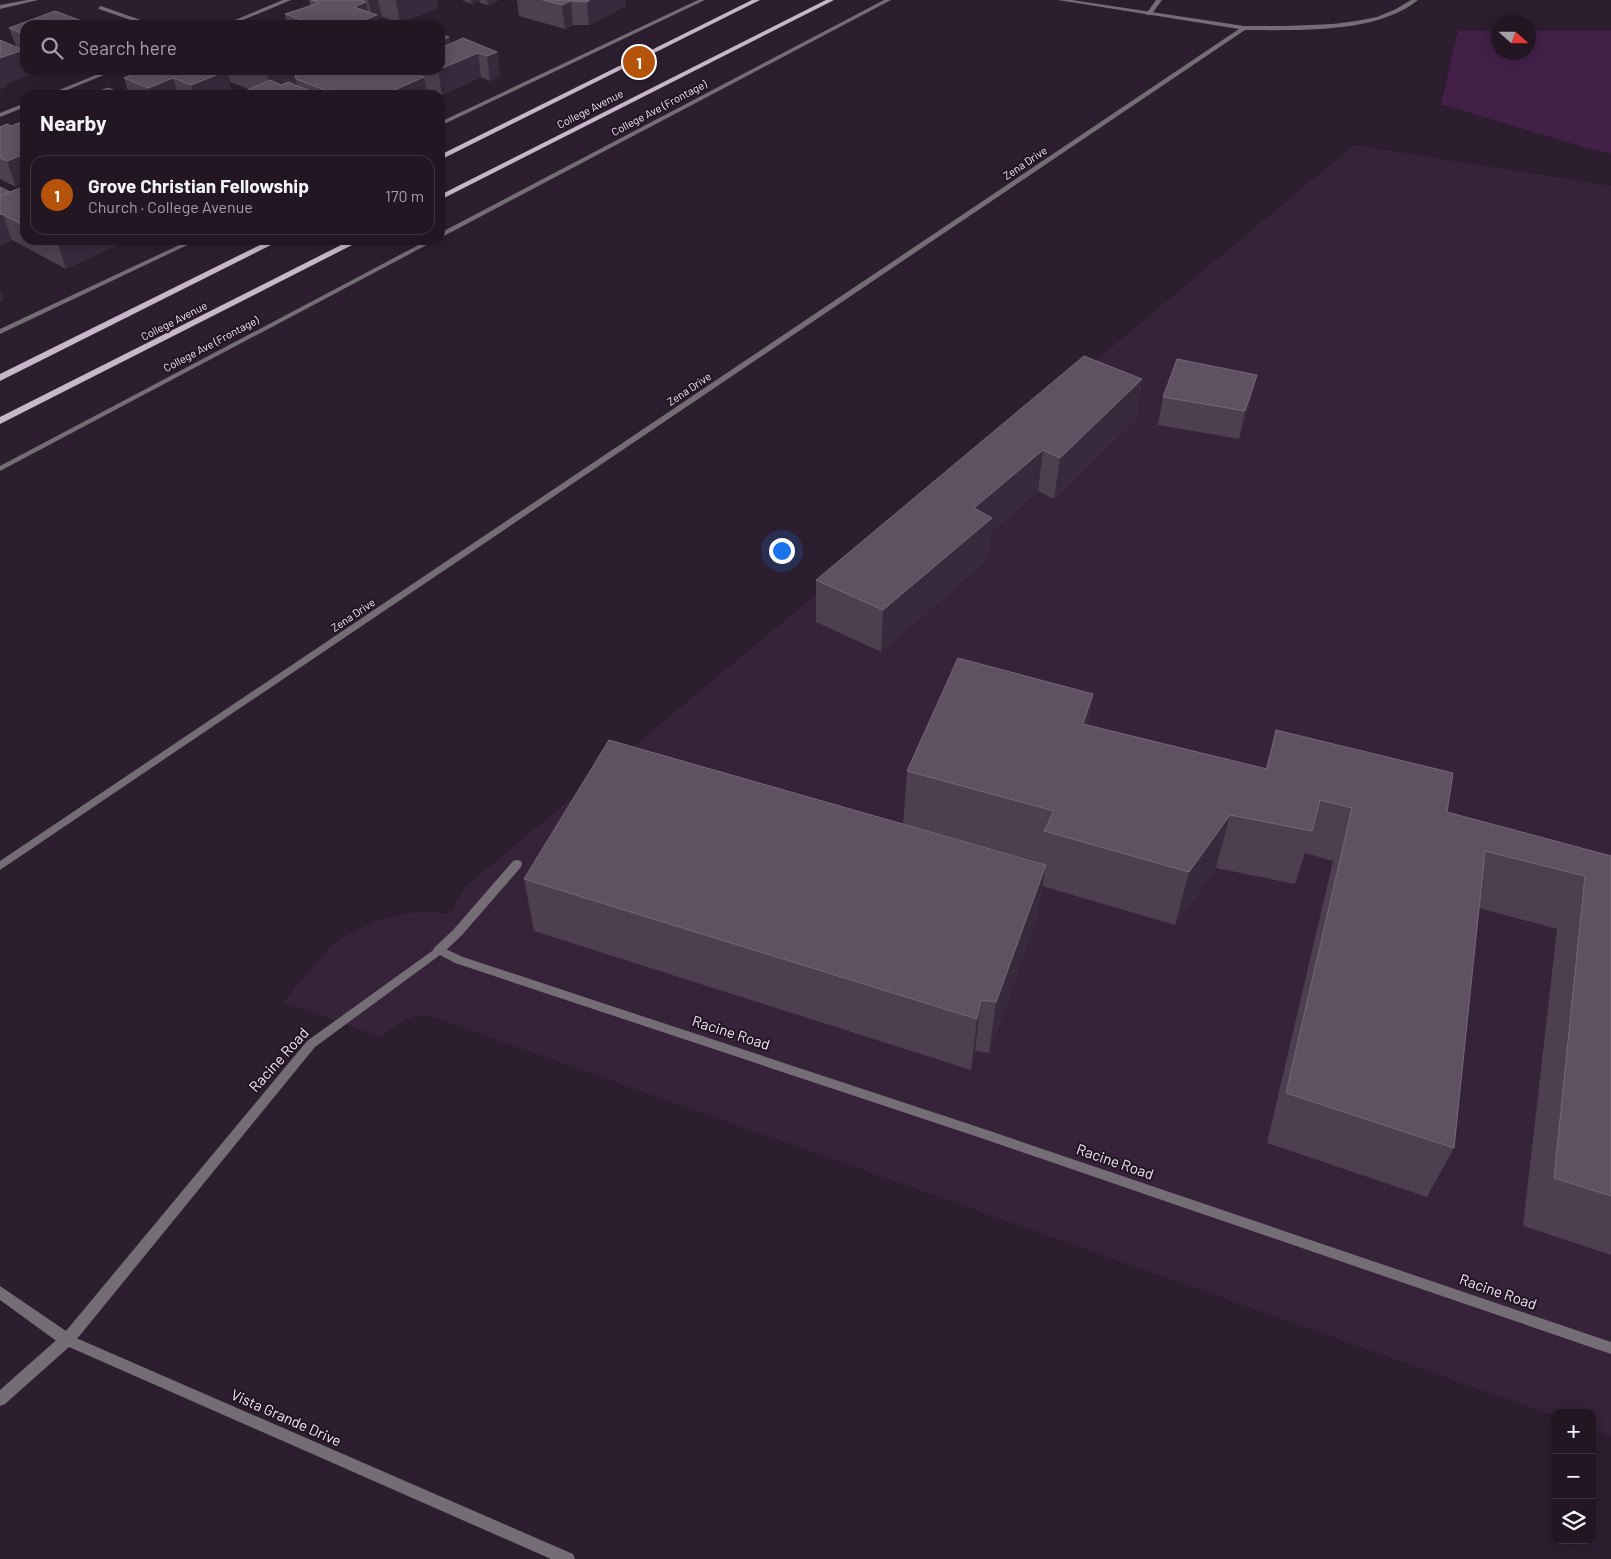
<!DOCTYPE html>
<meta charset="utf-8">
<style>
body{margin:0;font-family:Barlow,sans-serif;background:#2e2330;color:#f1f3f6}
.controls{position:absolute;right:15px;bottom:15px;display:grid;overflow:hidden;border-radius:10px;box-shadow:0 2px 12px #0003}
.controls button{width:45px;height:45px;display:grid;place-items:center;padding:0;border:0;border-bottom:1px solid #3f3541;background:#221623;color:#f1f3f6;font:25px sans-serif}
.compass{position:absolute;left:1491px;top:15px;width:45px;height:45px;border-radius:50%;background:#221623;box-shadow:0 2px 12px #0003;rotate:111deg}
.you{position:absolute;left:781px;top:550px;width:18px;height:18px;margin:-12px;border:4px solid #fff;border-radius:50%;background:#1a73e8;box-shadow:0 0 0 8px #1a73e833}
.badge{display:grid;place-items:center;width:32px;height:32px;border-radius:50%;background:#b45309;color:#fff;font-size:16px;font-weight:700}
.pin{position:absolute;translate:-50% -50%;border:2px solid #fff;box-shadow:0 1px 5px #0006}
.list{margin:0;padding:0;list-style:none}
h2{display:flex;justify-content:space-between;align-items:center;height:65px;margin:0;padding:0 20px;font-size:21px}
h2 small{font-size:16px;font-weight:400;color:#a29fa6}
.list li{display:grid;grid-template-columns:32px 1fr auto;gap:15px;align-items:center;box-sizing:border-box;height:80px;margin:0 10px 10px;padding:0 10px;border:1px solid #3f3541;border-radius:15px}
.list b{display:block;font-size:19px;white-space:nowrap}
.list p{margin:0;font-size:16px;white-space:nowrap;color:#a29fa6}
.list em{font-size:16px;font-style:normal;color:#a29fa6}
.icon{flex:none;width:28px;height:28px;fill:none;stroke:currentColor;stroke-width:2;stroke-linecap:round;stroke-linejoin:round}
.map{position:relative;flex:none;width:1611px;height:1559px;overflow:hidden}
.search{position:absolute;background:#221623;box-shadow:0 2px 12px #0003;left:20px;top:20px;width:425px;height:55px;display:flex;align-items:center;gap:12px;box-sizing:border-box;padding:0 18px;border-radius:15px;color:#a29fa6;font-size:19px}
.panel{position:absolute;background:#221623;box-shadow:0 2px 12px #0003;left:20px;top:90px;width:425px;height:155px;border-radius:15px}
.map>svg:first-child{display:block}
</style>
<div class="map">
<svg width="1611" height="1559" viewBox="0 0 1611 1559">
<rect width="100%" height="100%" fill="#2d1e2f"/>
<path fill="#362239" d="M1354,145L1611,186V1436L1592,1429V1413H1555V1416L433,1017L414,1016L397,1024L381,1037L283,1002L332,945L358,929L379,920L419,911L450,914L464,888Z"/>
<path fill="#422048" d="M1458,31H1498V52H1528L1529,31H1611V153L1590,149L1441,104Z"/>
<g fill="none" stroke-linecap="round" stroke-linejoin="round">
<g fill="#756d76" fill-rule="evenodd">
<path d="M27,0H38L0,9V5Z"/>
<path d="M1156,0H1162L1151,15H1147L1146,14Z"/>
<path d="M517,860L521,861L522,864L521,867L462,935L443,953L439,954L435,953L433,950L435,947L454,929L513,861Z"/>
</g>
<g fill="#756d76" fill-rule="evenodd">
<path d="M283,0H291L231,25H223Z"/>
<path d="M698,0H705L440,126V122Z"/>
<path d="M884,0H891L440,238V233Z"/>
<path d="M1058,0H1072L1244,26H1286L1333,24L1356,21L1377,17L1396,9L1411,0H1418C1377,34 1296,30 1245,30L0,870V861L1239,29Z"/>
<path d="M101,6L152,24L153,25H145L99,9L98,8Z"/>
<path d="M108,70H116L55,95H47Z"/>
<path d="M25,103V107L0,117V113Z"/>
<path d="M190,240H198L0,334V329Z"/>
<path d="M428,240H436L0,471V466Z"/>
<path d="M439,946L463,957L978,1127L1611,1342V1354L978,1137L455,963L440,955L315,1047L72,1345L67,1346L62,1345L0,1300V1286L66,1331L307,1041Z"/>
</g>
<path fill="#756d76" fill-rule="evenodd" d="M67,1334L573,1554L575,1559H551L69,1347L5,1404L0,1406V1390L62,1335Z"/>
<g fill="#c8b7ca" fill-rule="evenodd">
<path d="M752,0H760L440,160V155Z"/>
<path d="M826,0H834L440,200V195Z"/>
<path d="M270,240H281L0,381V374Z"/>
<path d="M351,240H362L0,424V417Z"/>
</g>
</g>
<g fill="#4d3e50">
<path d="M309,0H437L438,8L400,23L382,17L377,19L378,25H287L285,14L310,6Z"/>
<path d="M463,0H499L488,5L480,3L479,0L472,4L463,1Z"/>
<path d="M517,0H626V6L589,25H573L565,29L519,16Z"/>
<path d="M25,25V70H30L31,74L5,84L6,87L0,89L16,46L9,28Z"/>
<path d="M449,37L450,44L497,52L500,76L490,81L481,77L442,95L426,89L427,95H242L241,93L249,89L230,82L227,71L225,70H440Z"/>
<path d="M226,71L232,95H129L124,78Z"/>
<path d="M0,127L16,187L0,179Z"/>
<path d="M25,186V240H120L121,243L66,269L12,240L0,246V187L10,192Z"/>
<path d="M1257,375L1250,403L1239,439L1158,425L1163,397Z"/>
<path d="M1142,379L1136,419L1054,499L1038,491L991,532L988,559L881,652L816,622V580Z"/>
<path d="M1093,694L1088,725L1265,769L1276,730L1447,812L1611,856V1255L1523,1226L1557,929L1479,908L1454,1148L1427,1197L1267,1143L1333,861L1305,853L1295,884L1216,868L1175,925L1042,886L1037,918L989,1053L975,1051L971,1070L534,931L524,879L1039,864V862L903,824L907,771Z"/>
</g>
<g fill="#39293c">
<path d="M368,0H378L382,17L377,19L378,25H352L354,7L366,2L369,18L371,17Z"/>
<path d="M396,0H437L438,8L400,23Z"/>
<path d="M471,0H479L472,4Z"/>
<path d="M487,0H499L488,5Z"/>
<path d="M590,0H626V6L589,25L587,2Z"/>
<path d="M571,1L573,25L565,29L562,5Z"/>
<path d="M449,37L453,62L440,67V41Z"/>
<path d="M23,50L25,55V70H30L31,74L5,84L6,87L0,89V58Z"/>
<path d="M497,52L500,76L490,81L487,56Z"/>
<path d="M478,53L481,77L442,95L438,70Z"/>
<path d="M277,70H321H294L298,88L272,95L267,74Z"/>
<path d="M226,71L232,95H194L191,85Z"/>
<path d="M424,77L427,95H383Z"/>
<path d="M173,78L178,95H150L148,88Z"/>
<path d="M334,89L336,95H328L327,91Z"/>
<path d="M25,154V183L16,187L7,161Z"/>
<path d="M0,200L19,208L3,215L12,240L0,246Z"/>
<path d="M61,240H120L121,243L66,269L57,242Z"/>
<path d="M0,289L4,300L0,302Z"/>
<path d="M1257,375L1250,403L1239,439L1245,411Z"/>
<path d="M1142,379L1136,419L1054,499L1060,458Z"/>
<path d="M1043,450L1038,491L991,532L988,559L881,652L883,610L974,508Z"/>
<path d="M1093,694L1084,748L1083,724Z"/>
<path d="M1230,815L1216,868L1175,925L1189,872Z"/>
<path d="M1046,865L1037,918L989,1053L996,1002Z"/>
<path d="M981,1000L975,1051L971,1070L977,1019Z"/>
</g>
<g fill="#5f5062" stroke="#766878">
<path d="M311,0H361L366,2L354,7L377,15L352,25H299L307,22L285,14L319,3Z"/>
<path d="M543,0H590L587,2L571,1L562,5Z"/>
<path d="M55,11L90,24L88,25H25V35L9,28Z"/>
<path d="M410,23L415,25H406Z"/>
<path d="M440,34L449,37L440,41Z"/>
<path d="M463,38L497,52L487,56L478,53L440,69V46L443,47Z"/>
<path d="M0,40L23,50L0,58Z"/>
<path d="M142,70H223L226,71L191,85L173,78L148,88L124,78Z"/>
<path d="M257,70H277L267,74Z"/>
<path d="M294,70H404L424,77L383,95H350L334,89L327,91L296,79Z"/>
<path d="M270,80L281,85L288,82L320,95H247L241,93Z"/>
<path d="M108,88L125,95H89Z"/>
<path d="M24,121L25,122V154L7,161L0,158V127L7,124L11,126Z"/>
<path d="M25,186V226L2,214L0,215V196Z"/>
<path d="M0,187L10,192L0,196Z"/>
<path d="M1084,356L1142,379L1060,458L1043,450L974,508L992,518L883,610L816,580Z"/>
<path d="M1177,359L1257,375L1245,411L1163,397Z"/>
<path d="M958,658L1093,694L1083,724L1267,769L1276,730L1453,773L1447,812L1611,856V1196L1554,1178L1585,876L1485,851L1454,1148L1286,1093L1352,808L1320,800L1312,831L1230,815L1189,872L1044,831L1054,811L907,771Z"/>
<path d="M609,740L1046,865L996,1002L981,1000L977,1019L524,879Z"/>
</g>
<g text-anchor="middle" stroke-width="4" stroke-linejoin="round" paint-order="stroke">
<g font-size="11" fill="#f2e8f3" stroke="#231425">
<text transform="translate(659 108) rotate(-28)" y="4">College Ave (Frontage)</text>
<text transform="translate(590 109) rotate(-27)" y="4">College Avenue</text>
<text transform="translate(1025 163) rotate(-34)" y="4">Zena Drive</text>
<text transform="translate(174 321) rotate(-27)" y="4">College Avenue</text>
<text transform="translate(211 344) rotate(-28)" y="4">College Ave (Frontage)</text>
<text transform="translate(689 389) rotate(-34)" y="4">Zena Drive</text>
<text transform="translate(353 615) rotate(-34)" y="4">Zena Drive</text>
</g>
<g font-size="15" fill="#f2e8f3" stroke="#231425">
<text transform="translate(731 1033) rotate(18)" y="5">Racine Road</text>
<text transform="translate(279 1060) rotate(-48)" y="5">Racine Road</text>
<text transform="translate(1115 1162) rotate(19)" y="5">Racine Road</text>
<text transform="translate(1498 1292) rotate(19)" y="5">Racine Road</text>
<text transform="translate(286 1418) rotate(24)" y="5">Vista Grande Drive</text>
</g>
</g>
</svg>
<div class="controls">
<button>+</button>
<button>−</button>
<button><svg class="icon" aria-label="layers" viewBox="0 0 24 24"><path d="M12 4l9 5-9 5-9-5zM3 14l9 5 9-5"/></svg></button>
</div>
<svg class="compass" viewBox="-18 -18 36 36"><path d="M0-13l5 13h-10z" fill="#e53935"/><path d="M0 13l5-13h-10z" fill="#a29fa6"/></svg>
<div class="you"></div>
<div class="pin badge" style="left:639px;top:62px">1</div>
<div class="search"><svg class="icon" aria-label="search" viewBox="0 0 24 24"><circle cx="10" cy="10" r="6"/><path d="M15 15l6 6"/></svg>Search here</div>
<section class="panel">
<h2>Nearby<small></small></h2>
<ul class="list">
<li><span class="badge">1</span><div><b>Grove Christian Fellowship</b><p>Church · College Avenue</p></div><em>170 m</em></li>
</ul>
</section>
</div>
